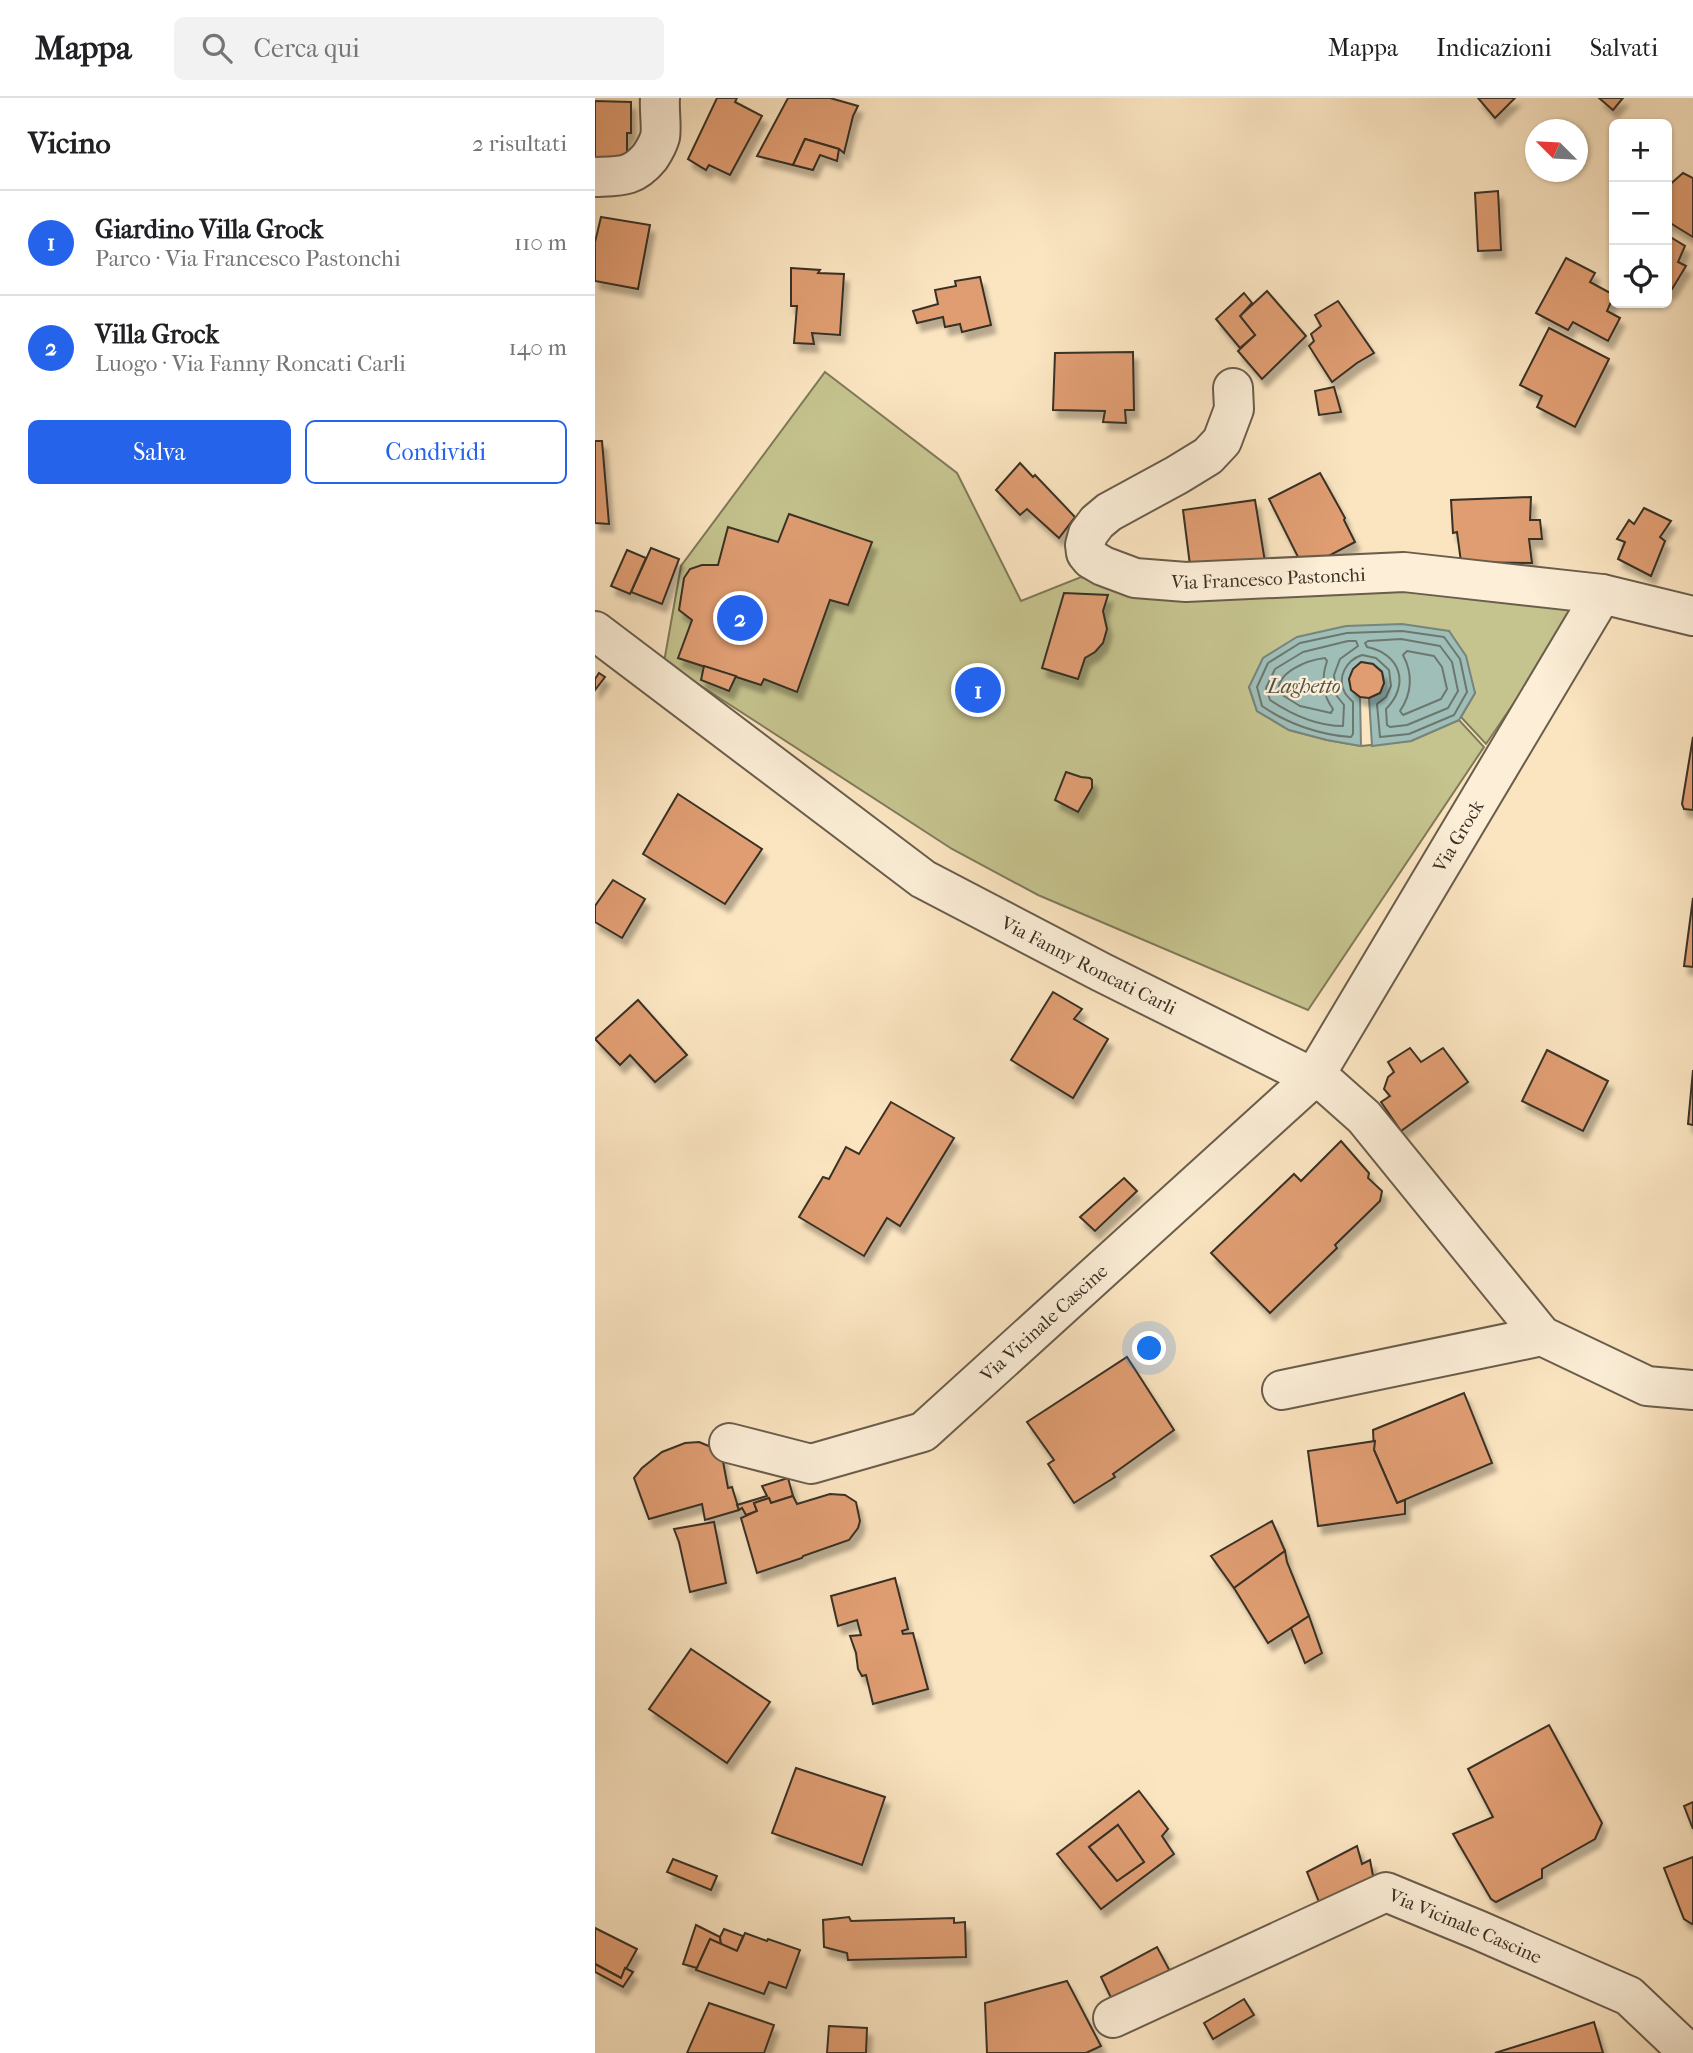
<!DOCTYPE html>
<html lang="it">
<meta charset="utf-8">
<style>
body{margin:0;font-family:"IM FELL French Canon",serif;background:#f2f2f2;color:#202124}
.controls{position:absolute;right:21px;top:21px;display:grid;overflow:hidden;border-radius:10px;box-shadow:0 2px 5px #0004}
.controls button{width:63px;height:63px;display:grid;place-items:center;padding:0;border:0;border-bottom:2px solid #e0e0e0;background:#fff;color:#202124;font:35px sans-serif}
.compass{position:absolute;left:930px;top:21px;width:63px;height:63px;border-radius:50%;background:#fff;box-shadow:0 2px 5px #0004;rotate:294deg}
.you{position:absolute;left:555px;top:1251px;width:24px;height:24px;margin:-18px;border:5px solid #fff;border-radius:50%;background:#1a73e8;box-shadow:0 0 0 10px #1a73e833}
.badge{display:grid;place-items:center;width:46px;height:46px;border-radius:50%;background:#2563eb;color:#fff;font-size:23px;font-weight:700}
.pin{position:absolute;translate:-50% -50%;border:4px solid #fff;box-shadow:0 2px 7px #0006}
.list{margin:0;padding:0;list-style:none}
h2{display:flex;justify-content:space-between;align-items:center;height:91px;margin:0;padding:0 28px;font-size:30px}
h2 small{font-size:23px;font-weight:400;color:#757577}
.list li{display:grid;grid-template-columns:46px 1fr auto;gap:21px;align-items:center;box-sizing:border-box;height:105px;padding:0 28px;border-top:2px solid #e0e0e0}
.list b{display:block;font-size:26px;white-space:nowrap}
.list p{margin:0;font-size:23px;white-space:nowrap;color:#757577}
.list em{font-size:23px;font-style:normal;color:#757577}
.actions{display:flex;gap:14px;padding:21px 28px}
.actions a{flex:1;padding:16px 0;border:2px solid #2563eb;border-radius:10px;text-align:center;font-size:24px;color:#2563eb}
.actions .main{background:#2563eb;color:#fff}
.icon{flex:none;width:38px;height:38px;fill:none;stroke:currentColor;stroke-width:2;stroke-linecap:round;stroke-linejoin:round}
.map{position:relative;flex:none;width:1098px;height:1955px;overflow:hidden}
header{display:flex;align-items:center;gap:42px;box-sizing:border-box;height:98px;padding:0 35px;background:#fff;border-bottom:2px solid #e0e0e0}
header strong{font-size:33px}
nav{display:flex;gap:38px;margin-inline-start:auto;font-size:24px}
.search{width:490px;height:63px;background:#f2f2f2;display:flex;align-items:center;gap:18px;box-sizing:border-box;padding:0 24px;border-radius:10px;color:#757577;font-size:26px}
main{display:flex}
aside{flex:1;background:#fff}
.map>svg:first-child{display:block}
</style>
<header>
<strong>Mappa</strong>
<div class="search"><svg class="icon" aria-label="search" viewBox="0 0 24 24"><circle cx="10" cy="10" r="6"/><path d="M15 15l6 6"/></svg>Cerca qui</div>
<nav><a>Mappa</a><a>Indicazioni</a><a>Salvati</a></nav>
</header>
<main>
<aside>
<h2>Vicino<small>2 risultati</small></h2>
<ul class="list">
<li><span class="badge">1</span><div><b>Giardino Villa Grock</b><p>Parco · Via Francesco Pastonchi</p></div><em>110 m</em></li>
<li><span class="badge">2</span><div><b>Villa Grock</b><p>Luogo · Via Fanny Roncati Carli</p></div><em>140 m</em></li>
</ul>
<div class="actions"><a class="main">Salva</a><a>Condividi</a></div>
</aside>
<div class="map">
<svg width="1098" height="1955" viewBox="0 0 1098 1955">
<defs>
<filter id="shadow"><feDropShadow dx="4.5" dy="8" stdDeviation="2" flood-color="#0004"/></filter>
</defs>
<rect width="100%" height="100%" fill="#fbe5c1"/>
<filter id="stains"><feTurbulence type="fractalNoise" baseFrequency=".00286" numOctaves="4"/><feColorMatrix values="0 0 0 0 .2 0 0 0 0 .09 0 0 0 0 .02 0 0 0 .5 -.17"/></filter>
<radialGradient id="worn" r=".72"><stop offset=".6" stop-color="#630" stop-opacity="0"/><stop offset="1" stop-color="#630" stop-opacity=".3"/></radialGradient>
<path fill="#c5c38e" stroke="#7f7a5a" stroke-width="2" d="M230,274L362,375L426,503L486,479L585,502L757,489L985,508L891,646L866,619L880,595L854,533L654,589L662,613L694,632L732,642L766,648L816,643L864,622L889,649L713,912L443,797L357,751L69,564L86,468Z"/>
<path fill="#9fbeb8" stroke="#76857d" stroke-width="2" d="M807,526L854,533L871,558L880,595L864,622L816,643L777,648L774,600L785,595L789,585L787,573L778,566L766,564C751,576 750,587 765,599L766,648L732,642L694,632L662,613L654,589L668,560L702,539L751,528Z"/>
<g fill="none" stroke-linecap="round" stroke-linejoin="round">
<g stroke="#6c776e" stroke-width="2">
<path d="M807,533L849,539L865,561L872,594L859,617L814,636L785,639L782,606L791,599L796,588L794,572L781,560L767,557C752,562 741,579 750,595C752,598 755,601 758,604V636L756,639C725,637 693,626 667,608L662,589L673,565L705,545L752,535Z"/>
<path d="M806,541L845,548L857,564L863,593L853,610L812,627L795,629L792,627L791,611C815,587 806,556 772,549L770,545L773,543Z"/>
<path d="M753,543H761L763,548L745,561L739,577L741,597L749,607L748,628C722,628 696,616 675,602L671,590L680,571L708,554Z"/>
<path d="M812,553L839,558L847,569L852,591L846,601L808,617L805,613C817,595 818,576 808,557Z"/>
<path d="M730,560L732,563C726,581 727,596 738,611L736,615L705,608L684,595C680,574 713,562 730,560Z"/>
</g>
</g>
<g fill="#e09d72" stroke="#393025" stroke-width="2" fill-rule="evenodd" filter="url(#shadow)">
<path d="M122,0H142L140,4L167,18L135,77L114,67L111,72L93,61Z"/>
<path d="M193,0H235L263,8L258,18L249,55L244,51L210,41L198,67L162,58Z"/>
<path d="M883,0H920L900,20Z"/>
<path d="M1004,0H1028L1018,12Z"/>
<path d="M0,3L36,4V35H32V58L0,61Z"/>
<path d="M210,41L244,51L242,63L225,57L218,72L198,67Z"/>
<path d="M1088,75L1098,80V139L1072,123V89Z"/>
<path d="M903,93L906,152L883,153L880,95Z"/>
<path d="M6,119L55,127L43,191L0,183V144Z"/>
<path d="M1072,137L1090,148L1083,164L1091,168L1077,191L1073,194L1072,193Z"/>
<path d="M971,160L1000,175L995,184L1019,197L1012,213L1025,220L1013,243L978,224L973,232L941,215Z"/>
<path d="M196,170L225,172L223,175L249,176L245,237L217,235L219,246L199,245L202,208H196Z"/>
<path d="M385,179L396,227L367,234L365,226L350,229L348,219L322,225L318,213L343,206L340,192L361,188L360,183Z"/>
<path d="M672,193L711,238L667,281L643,253L660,237L645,218Z"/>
<path d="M649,195L657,205L645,218L660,237L645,250L621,221Z"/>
<path d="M743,203L779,255L762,265L737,284L714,248L719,243L716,236L726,228L720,217Z"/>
<path d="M954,230L1014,261L980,329L942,309L947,298L925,287Z"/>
<path d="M538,254L539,312H530L531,325L508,324L510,313L458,312L460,255Z"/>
<path d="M739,289L746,314L724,317L720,293Z"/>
<path d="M0,343H7L14,426L0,425Z"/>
<path d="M425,365L438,379L440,377L480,419L464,440L432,411L425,417L401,392Z"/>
<path d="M725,375L750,420L749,422L760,444L709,471L674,401Z"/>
<path d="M936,399L935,422H945L947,441H934L937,465L866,464L862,434L858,435L856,402Z"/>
<path d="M660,402L670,464L596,475L588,412Z"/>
<path d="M1049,410L1076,423L1065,439L1070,443L1056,478L1023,461L1030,444L1022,441L1034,422L1039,426Z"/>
<path d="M194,416L277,444L253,507L235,502L202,594L169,581L166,587L83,560L97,522L84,512L89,480L95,471L107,467H123L133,429L183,444Z"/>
<path d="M56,450L84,461L67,506L36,494Z"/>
<path d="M32,452L51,460L35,496L16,488Z"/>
<path d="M469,495L513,497L508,513L512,531L508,545L500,554L490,560L483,581L447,570Z"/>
<path d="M766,564L778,566L787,574L789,585L785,595L774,600L765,599L756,592L754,581L758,571Z"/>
<path d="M109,568L141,578L134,593L106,582Z"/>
<path d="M4,575L10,579L0,592V581Z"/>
<path d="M1098,639V712L1089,711L1087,706Z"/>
<path d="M471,674L486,679L495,680L497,682V690L483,714L460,702Z"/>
<path d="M83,696L167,751L130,806L48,756Z"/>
<path d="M18,782L50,801L27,840L0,824V808Z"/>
<path d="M1098,800V869L1089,868Z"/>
<path d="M458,894L487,911L479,921L513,941L478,1000L416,962Z"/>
<path d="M43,902L92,957L60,984L35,957L25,967L0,941Z"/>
<path d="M815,950L826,964L848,950L873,984L806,1033L786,1004L795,998L789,991L793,979L799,974L793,964Z"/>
<path d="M952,952L1013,983L988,1033L927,1003Z"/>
<path d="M1098,972V1027L1093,1026Z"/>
<path d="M296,1004L359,1040L305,1128L292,1120L269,1158L204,1119L228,1079L234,1081L251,1049L264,1056Z"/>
<path d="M746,1043L774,1075L773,1080L787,1093L785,1103L740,1147L742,1150L675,1215L616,1155L699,1076L706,1083Z"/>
<path d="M529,1080L542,1093L500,1133L485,1119Z"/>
<path d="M532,1259L579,1332L518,1376L520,1379L479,1405L453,1366L459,1362L432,1324Z"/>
<path d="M869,1295L897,1365L802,1405L779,1352L778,1332Z"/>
<path d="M780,1343L779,1352L802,1405L810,1402V1416L723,1428L713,1353Z"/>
<path d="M104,1344L126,1353L133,1390L137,1389L144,1412L110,1422L107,1406L54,1421L39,1380L47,1370L67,1354L90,1345Z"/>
<path d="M193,1380L198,1398L176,1405L174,1400L159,1405L162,1413L151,1417L147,1410L144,1412L142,1407L172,1398L167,1388Z"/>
<path d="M235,1396L250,1397L261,1404L265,1423L263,1430L254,1442L208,1458L207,1460L162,1475L146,1420L162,1413L159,1405L174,1400L176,1405L198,1398L202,1406Z"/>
<path d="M677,1423L690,1453L639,1490L616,1458Z"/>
<path d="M119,1424L131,1485L95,1494L84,1444L79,1431Z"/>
<path d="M690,1453L692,1464L714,1518L673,1545L639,1490Z"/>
<path d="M300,1480L313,1531L307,1533L308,1536L318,1535L333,1591L278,1606L271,1577L267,1578L263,1571L261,1555L255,1538L266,1537L262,1522L243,1528L236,1498Z"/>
<path d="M714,1518L727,1555L710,1565L696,1530Z"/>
<path d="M96,1551L175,1604L132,1665L54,1611Z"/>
<path d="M954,1627L1007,1725L1000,1741L947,1771V1780L901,1804L896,1801L858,1736L898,1719L873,1671Z"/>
<path d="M201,1670L290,1699L267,1767L177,1735Z"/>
<path d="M544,1693L573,1731L567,1738L579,1756L506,1811L462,1756ZM523,1727L549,1764L522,1783L494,1749Z"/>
<path d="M1098,1704V1731L1089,1708Z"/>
<path d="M523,1727L549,1764L522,1783L494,1749Z"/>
<path d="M762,1748L767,1766L775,1762L779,1783L726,1809L712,1774Z"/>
<path d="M1098,1759V1825L1097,1826L1089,1821L1069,1770Z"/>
<path d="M78,1761L122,1778L116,1792L72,1774Z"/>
<path d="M254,1819L256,1823L359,1820V1825L370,1824L371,1859L253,1862L252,1855L229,1849L228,1822Z"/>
<path d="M101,1827L125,1839L126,1846L115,1841L102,1870L88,1866Z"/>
<path d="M0,1830L42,1851L26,1880L0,1866Z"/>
<path d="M129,1831L148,1838L142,1853L126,1846L125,1839Z"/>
<path d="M150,1835L172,1843L173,1841L205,1852L191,1890L174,1884L169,1896L101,1872L115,1841L142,1853Z"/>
<path d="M562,1849L578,1879L520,1908L506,1879Z"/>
<path d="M0,1866L26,1880L30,1870L38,1874L28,1889L0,1874Z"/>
<path d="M472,1883L506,1948L491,1955H392L390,1905Z"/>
<path d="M649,1901L659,1917L618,1941L609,1925Z"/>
<path d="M114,1905L179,1927L169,1955H92Z"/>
<path d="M999,1924L1008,1955H900Z"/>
<path d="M234,1928L272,1930L271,1955H232Z"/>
</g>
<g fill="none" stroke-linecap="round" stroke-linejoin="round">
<g stroke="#6a5d4c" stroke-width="42">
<g id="street">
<path d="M0,79C25,78 38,80 55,59C59,53 63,46 65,39C67,30 64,12 65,0"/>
<path id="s1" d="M638,290L639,311L627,343L613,358L582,377L514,414L502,424L493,436L490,447L491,455L496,461L508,468L540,480L591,484L809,474L1007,496L1098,518"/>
<path id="s2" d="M0,533L328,781L506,874L733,987L769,1019L947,1238L1052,1288L1098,1292"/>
<path d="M687,1292L947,1238"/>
<path id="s3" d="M134,1345L216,1366L328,1334L719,979L1007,496"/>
<path id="s4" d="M518,1920L791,1794L883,1832L1034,1898L1094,1955"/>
</g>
</g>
<use href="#street" stroke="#fceed7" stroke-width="38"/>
</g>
<g text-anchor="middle" stroke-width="5" stroke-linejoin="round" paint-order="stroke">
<g font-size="19" fill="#393025" stroke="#fceed7">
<text dy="7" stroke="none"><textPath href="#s1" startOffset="429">Via Francesco Pastonchi</textPath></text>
<text dy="7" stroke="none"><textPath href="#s3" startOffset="1010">Via Grock</textPath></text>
<text dy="7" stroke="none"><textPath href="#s2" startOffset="598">Via Fanny Roncati Carli</textPath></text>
<text dy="7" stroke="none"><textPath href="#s3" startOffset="364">Via Vicinale Cascine</textPath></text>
<text dy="7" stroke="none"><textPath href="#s4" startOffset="387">Via Vicinale Cascine</textPath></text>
</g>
<g font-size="21" font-style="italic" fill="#52544a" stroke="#fceed7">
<text x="709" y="595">Laghetto</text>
</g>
</g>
<rect width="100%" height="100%" filter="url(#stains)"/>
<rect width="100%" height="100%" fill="url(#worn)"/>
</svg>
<div class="controls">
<button>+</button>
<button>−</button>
<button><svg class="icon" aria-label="locate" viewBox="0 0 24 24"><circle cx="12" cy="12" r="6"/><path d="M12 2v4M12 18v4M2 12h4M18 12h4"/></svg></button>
</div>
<svg class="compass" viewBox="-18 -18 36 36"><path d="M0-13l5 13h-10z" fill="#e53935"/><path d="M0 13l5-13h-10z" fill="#757577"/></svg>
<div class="you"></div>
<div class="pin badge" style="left:383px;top:592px">1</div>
<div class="pin badge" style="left:145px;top:520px">2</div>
</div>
</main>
